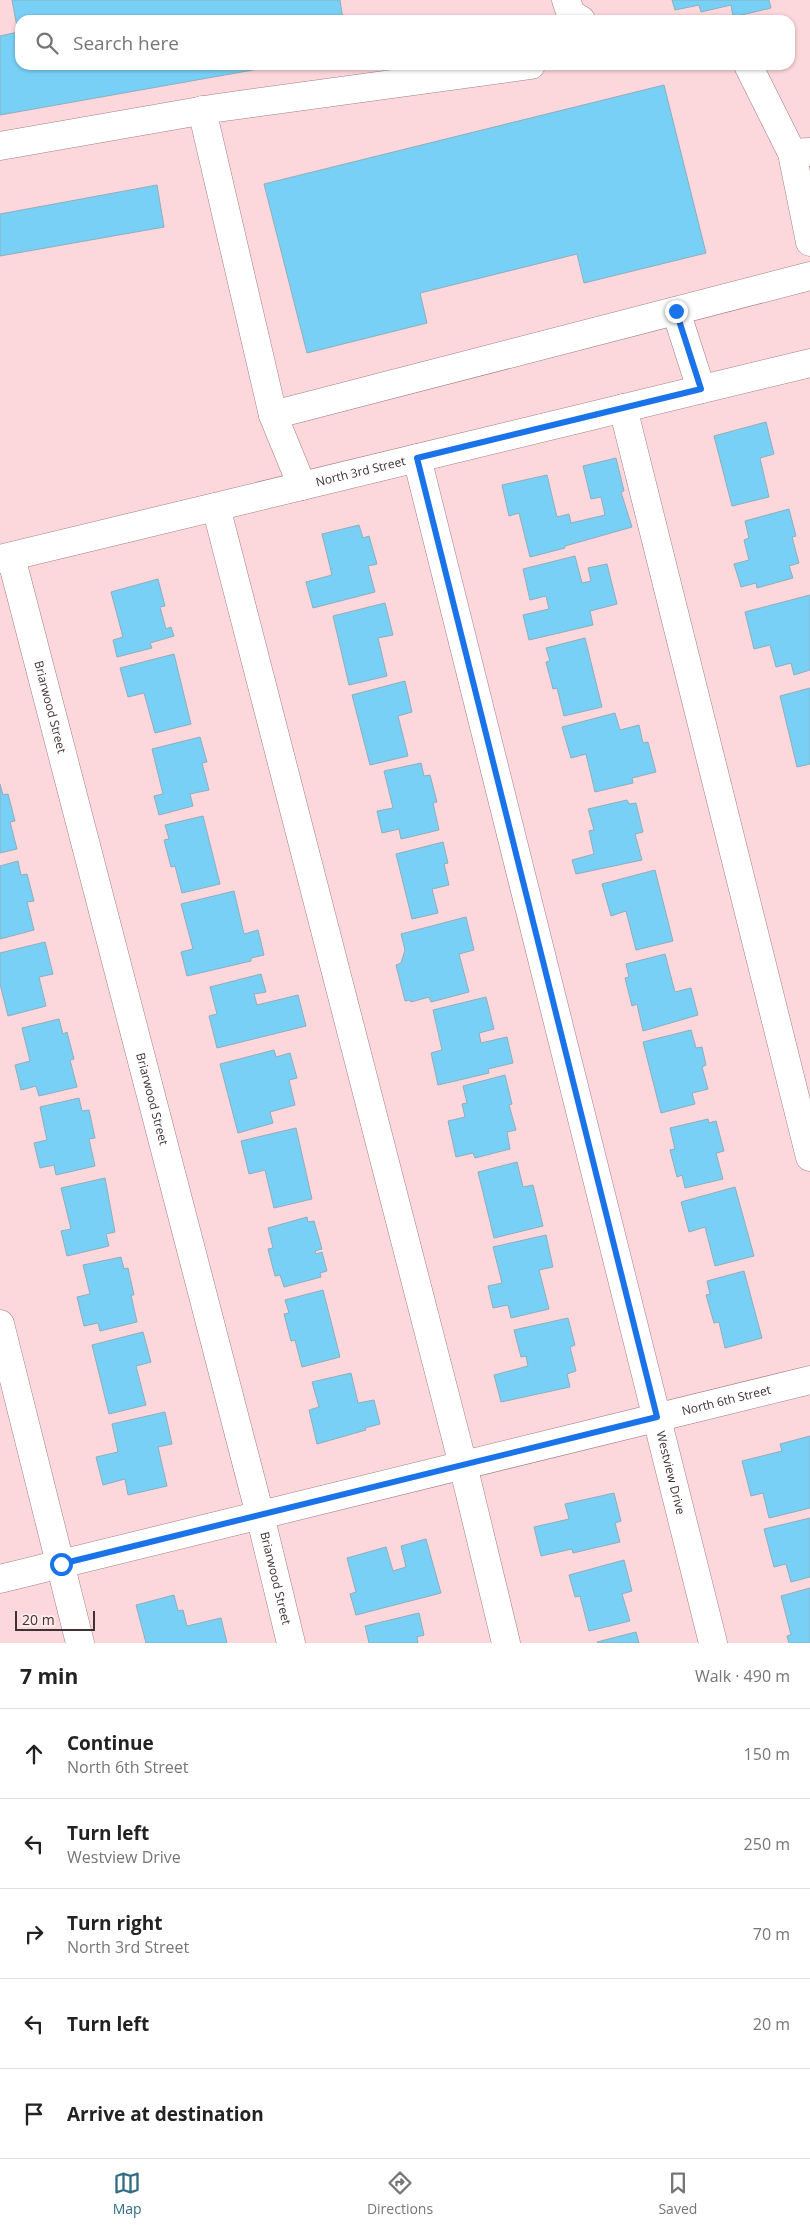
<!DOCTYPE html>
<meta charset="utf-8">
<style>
body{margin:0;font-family:"Open Sans",sans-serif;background:#f2f2f2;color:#222}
.scale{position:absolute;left:15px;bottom:12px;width:80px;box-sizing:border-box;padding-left:5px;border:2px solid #403233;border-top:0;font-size:14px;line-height:18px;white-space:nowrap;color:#403233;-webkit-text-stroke:4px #ffe9eb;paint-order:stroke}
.stop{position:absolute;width:15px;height:15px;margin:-11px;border:4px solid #1a73e8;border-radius:50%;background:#fff}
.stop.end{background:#1a73e8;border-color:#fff;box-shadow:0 1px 5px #0008}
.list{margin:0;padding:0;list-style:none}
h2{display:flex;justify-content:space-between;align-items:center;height:65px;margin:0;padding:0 20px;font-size:21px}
h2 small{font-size:16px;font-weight:400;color:#767676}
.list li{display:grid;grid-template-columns:32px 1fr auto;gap:15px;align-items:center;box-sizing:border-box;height:90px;padding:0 20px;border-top:1px solid #e0e0e0}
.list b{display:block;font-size:19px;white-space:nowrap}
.list p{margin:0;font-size:16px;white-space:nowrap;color:#767676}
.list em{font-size:16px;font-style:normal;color:#767676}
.icon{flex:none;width:28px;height:28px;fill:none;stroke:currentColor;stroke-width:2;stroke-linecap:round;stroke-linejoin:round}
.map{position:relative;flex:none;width:810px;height:1643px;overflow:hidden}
.search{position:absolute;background:#fff;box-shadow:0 1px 4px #0004;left:15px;right:15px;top:15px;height:55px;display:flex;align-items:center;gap:12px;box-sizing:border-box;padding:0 18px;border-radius:15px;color:#767676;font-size:19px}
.sheet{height:515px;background:#fff}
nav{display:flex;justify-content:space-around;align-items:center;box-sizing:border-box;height:70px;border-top:1px solid #e0e0e0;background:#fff;font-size:14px;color:#767676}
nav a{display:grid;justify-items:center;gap:2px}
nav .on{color:#316c84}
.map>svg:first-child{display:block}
</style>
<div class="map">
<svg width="810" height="1643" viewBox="0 0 810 1643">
<rect width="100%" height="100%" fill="#fcd7db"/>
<g fill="#79d0f6" stroke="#8eaebc">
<path d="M12,0H340L343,20H20V65H281L0,115V36L18,32Z"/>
<path d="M672,0H769L771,8L733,17L731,5L701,12L699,5L675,10Z"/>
<path d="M664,85L706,253L584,283L577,254L420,293L427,323L307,353L264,184Z"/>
<path d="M157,185L164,227L0,256V214Z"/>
<path d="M766,422L774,454L760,458L769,497L732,506L714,436Z"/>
<path d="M616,458L624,491L621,492L632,527L565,546V548L530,557L519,513L509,516L502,485L547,475L557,517L569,514L571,523L605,515L601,497L591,499L583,466Z"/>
<path d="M789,509L796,536L792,537L799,563L789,566L793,578L757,588L756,583L741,587L734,564L749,560L744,540L749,538L745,521Z"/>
<path d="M359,525L363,538L369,536L377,564L368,566L375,592L313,608L306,582L332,575L322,534Z"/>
<path d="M575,556L582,583L591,581L588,568L607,564L617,604L590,611L593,625L529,640L523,615L549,609L546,596L530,600L523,569Z"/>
<path d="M158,579L165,606L160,607L166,629L171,627L174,636L150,643L152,648L117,657L113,640L123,637L111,592Z"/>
<path d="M810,595V670L794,675L791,663L776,667L770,645L754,649L745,612Z"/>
<path d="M385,603L393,635L378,638L387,676L349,685L333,616Z"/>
<path d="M585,638L602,707L564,716L557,688L553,689L546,662L550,661L546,648Z"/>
<path d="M174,654L191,724L155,733L144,693L128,697L120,668Z"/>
<path d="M405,681L412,712L398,716L408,756L370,765L352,695Z"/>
<path d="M810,688V764L797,767L780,696Z"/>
<path d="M615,713L620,730L639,725L643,743L648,742L656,772L632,778L633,783L595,792L586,754L571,758L562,727Z"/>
<path d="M200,737L207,762L202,763L209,790L190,794L193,806L159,815L154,796L163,794L152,749Z"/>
<path d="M421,763L424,776L430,775L437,802L433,803L439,830L401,839L399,829L382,833L377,811L393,808L384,771Z"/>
<path d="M0,784L3,795L8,794L15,821L10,822L17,849L0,853Z"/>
<path d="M627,800L629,804L636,803L643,832L635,834L642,860L576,874L572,860L594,854L589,831L594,830L588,809Z"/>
<path d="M203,816L220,884L182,893L175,866L171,867L164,840L169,839L165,825Z"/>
<path d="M443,842L448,863L444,864L449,885L432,889L438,913L412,919L396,854Z"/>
<path d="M18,861L21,875L27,874L34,901L27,902L34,930L0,939V866Z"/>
<path d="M655,870L673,941L636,950L626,911L611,916L602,884Z"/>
<path d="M234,891L244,934L258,930L264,955L251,958V961L187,976L181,952L193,949L181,904Z"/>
<path d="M466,917L474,950L459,954L469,992L431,1002L429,997L411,1002L410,1000L405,1001L396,965L401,963L405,950L401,934Z"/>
<path d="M45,942L53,974L39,977L46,1006L8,1016L0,984V953Z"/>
<path d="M665,954L675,992L691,988L698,1015L643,1031L637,1004L632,1006L625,978L629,977L626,964Z"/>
<path d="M261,974L266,992L254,994L257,1005L298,995L306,1026L217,1048L209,1016L217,1014L210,987Z"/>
<path d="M486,997L494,1029L479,1033L481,1043L507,1037L513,1063L488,1069L489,1073L438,1085L431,1053L442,1050L433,1010Z"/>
<path d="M59,1019L63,1034L67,1032L74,1059L70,1060L77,1087L39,1096L36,1086L21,1090L15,1065L30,1061L22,1028Z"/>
<path d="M691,1030L696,1048L702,1047L706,1065L702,1067L708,1089L692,1093L695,1104L661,1113L643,1042Z"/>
<path d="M274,1050L276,1057L290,1053L297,1078L289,1080L295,1105L270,1112L273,1123L238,1133L220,1064Z"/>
<path d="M505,1075L512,1104L509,1105L516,1130L507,1132L510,1149L475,1158L473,1153L456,1157L448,1121L465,1117L462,1104L467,1103L463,1086Z"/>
<path d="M79,1098L82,1111L89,1110L95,1138L89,1139L95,1166L56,1175L54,1165L40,1168L34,1143L47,1140L40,1107Z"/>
<path d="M708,1119L709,1123L716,1121L724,1151L716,1153L723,1179L685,1188L682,1175L677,1177L670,1150L675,1149L670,1128Z"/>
<path d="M296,1128L312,1199L274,1208L265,1170L249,1174L241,1141Z"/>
<path d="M517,1162L523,1187L533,1185L543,1226L494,1238L478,1172Z"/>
<path d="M105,1178L115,1232L106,1234L109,1246L67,1256L61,1231L71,1229L61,1188Z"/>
<path d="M735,1187L754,1256L715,1266L705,1227L689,1232L681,1202Z"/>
<path d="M307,1217L308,1222L314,1221L322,1249L315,1251L316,1254L322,1252L327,1271L320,1273L321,1277L284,1287L280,1275L275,1276L268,1249L273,1248L268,1228Z"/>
<path d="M546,1235L553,1267L539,1270L549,1309L511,1318L508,1305L493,1308L488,1286L502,1283L493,1247Z"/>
<path d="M121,1257L124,1269L128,1268L134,1295H131L137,1322L100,1331L98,1323L84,1326L77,1297L90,1294L83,1265Z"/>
<path d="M744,1271L762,1338L725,1348L719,1322L714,1323L706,1295L710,1294L707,1281Z"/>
<path d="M323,1290L340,1357L302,1367L295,1340L291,1341L284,1314L289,1313L285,1300Z"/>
<path d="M568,1318L575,1345L570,1347L576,1371L567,1374L570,1387L501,1402L494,1375L528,1366L526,1356L521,1357L514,1330Z"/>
<path d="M143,1332L151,1362L136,1366L146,1405L109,1414L92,1345Z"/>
<path d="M351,1373L358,1403L374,1400L380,1424L365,1428L366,1430L317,1444L309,1410L319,1407L312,1382Z"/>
<path d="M165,1412L172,1444L158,1447L167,1486L128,1495L125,1479L103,1485L96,1457L118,1452L112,1424Z"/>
<path d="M810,1436V1508L769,1518L763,1493L751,1496L742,1461L782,1451L780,1444Z"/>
<path d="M614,1493L621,1521L615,1523L620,1542L573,1553L572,1549L541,1556L534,1527L569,1519L565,1504Z"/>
<path d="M810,1518V1577L791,1582L786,1564L774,1567L764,1529Z"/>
<path d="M426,1539L441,1593L356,1615L350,1594L356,1592L347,1558L386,1547L393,1571L406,1567L401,1546Z"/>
<path d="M624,1560L632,1591L622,1594L630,1621L589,1631L580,1596L575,1597L569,1575Z"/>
<path d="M810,1588V1643H789L787,1636L791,1635L781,1596Z"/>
<path d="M174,1595L178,1611L183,1610L187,1626L221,1618L227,1643H146L136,1605Z"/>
<path d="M419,1613L424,1635L417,1637L418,1643H369L365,1626Z"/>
<path d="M636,1632L639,1643H598L597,1642Z"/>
</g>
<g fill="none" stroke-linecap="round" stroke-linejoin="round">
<g stroke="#a18084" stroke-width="29">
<g id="minor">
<path d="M566,0L571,14L581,20"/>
<path d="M748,65L792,153L810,152"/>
<path d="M202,110L273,415L810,276"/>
<path d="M0,146L217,108L531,65"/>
<path d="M792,153L810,242"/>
<path d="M676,311L701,389"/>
<path d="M623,408L810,1157"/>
<path d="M273,415L302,486"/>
<path id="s1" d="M417,458L713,1643"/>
<path d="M216,507L463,1465L506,1643"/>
<path id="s2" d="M11,557L260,1515L291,1643"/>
<path id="s3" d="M0,559L810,363"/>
<path d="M0,1324L80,1643"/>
</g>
</g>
<g stroke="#a18084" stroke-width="29">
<g id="major">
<path id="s4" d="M0,1579L810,1380"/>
</g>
</g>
<use href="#minor" stroke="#fff" stroke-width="28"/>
<use href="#major" stroke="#fff" stroke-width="28"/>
</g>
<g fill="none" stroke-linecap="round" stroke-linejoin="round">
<path stroke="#1a73e8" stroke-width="6" d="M61,1564L657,1417L417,458L701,389L676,311"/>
</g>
<g text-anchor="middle" stroke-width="4.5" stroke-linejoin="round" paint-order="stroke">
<g font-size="12" fill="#403233" stroke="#ffe9eb">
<text dy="4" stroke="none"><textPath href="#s3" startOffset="371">North 3rd Street</textPath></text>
<text dy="4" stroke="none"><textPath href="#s2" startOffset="155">Briarwood Street</textPath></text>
<text dy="4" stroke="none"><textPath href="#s2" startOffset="560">Briarwood Street</textPath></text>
<text dy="4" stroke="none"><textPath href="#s4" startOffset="748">North 6th Street</textPath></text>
<text dy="4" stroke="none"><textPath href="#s1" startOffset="1046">Westview Drive</textPath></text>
<text dy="4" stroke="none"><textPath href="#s2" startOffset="1055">Briarwood Street</textPath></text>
</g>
</g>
</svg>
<div class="scale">20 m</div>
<div class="stop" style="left:61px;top:1564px"></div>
<div class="stop end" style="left:676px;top:311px"></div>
<div class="search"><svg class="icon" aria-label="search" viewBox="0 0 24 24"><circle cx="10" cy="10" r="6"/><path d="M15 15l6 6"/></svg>Search here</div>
</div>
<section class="sheet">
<h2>7 min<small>Walk · 490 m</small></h2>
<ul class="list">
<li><svg class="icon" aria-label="ahead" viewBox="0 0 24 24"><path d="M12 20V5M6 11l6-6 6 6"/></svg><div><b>Continue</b><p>North 6th Street</p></div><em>150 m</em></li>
<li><svg class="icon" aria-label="left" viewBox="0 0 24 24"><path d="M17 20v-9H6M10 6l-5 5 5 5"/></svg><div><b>Turn left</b><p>Westview Drive</p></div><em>250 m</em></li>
<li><svg class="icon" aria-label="right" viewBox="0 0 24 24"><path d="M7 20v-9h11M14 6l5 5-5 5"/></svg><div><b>Turn right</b><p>North 3rd Street</p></div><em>70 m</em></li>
<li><svg class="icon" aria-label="left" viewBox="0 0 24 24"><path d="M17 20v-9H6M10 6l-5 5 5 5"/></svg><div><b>Turn left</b></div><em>20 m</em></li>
<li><svg class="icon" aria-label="arrive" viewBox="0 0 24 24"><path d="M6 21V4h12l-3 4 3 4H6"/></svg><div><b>Arrive at destination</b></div></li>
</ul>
</section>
<nav>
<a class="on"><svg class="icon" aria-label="map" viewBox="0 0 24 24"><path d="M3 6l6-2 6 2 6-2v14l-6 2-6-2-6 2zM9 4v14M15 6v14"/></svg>Map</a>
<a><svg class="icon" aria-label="directions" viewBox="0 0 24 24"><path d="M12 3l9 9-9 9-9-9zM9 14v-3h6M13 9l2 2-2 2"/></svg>Directions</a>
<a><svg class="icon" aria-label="saved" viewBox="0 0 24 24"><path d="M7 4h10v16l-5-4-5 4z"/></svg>Saved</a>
</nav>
